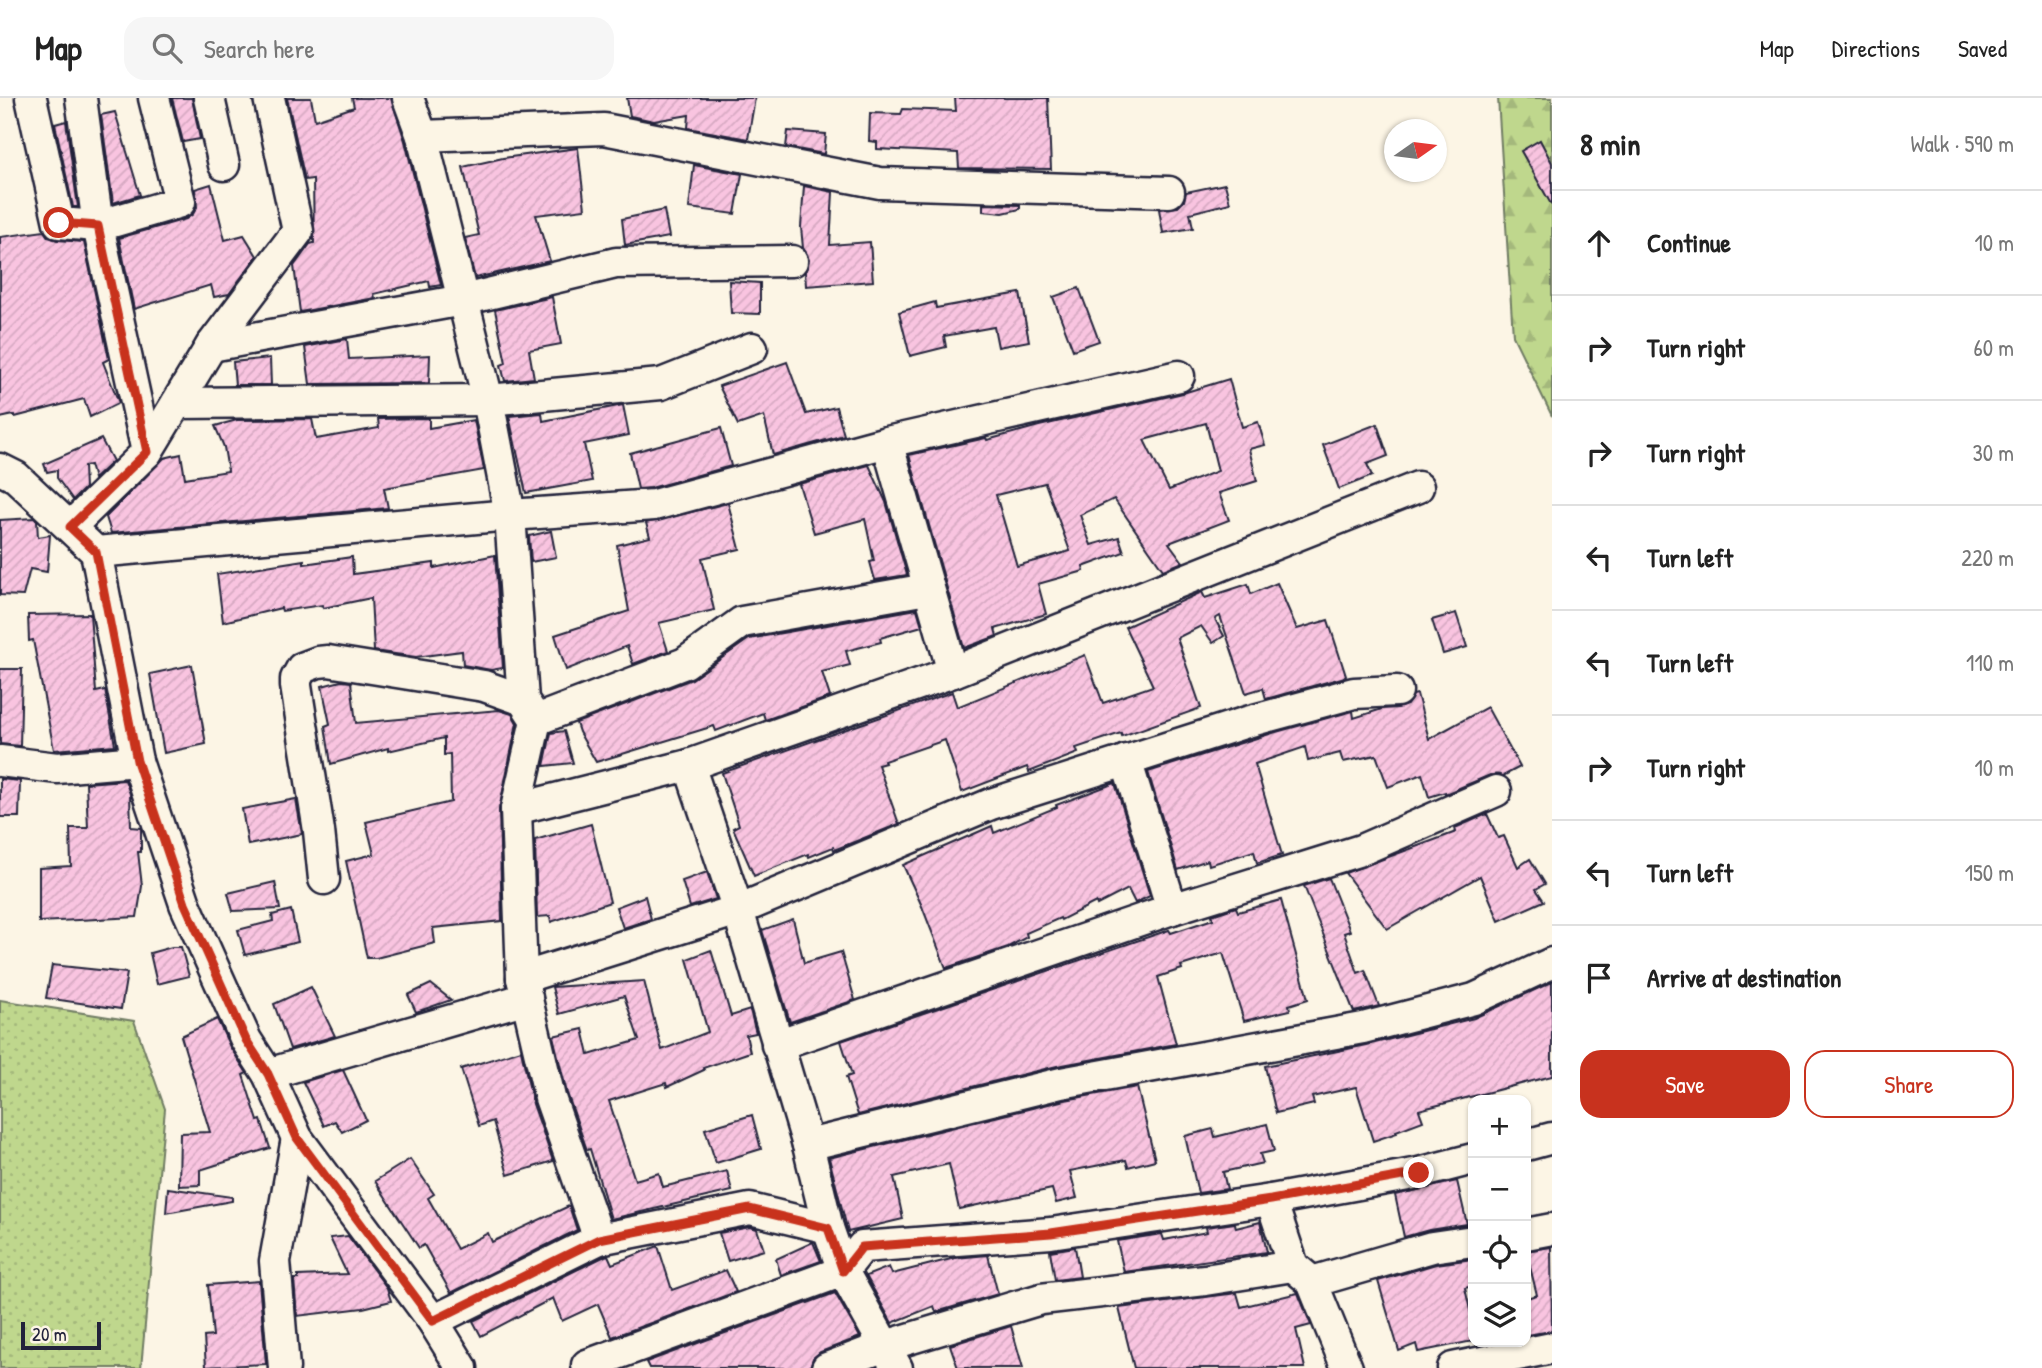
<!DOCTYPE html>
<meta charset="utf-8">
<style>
body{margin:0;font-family:"Patrick Hand",sans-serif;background:#f6f6f6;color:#222}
.controls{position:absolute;right:21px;bottom:21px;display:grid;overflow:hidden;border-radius:14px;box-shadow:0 2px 5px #0004}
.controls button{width:63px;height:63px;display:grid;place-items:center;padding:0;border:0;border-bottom:2px solid #e0e0e0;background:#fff;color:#222;font:35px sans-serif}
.compass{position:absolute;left:1384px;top:21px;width:63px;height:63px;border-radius:50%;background:#fff;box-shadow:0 2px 5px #0004;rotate:76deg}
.scale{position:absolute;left:21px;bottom:18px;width:80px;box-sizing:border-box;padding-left:7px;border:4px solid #22223b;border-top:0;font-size:19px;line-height:24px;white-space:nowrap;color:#22223b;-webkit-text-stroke:5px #fcf5e5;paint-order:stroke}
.stop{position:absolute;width:21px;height:21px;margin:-16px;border:5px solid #c8321e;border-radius:50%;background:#fff}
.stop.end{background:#c8321e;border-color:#fff;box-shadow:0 2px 7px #0008}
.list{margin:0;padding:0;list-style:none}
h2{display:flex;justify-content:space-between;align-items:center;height:91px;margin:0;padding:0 28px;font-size:30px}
h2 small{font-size:23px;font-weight:400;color:#767676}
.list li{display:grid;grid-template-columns:46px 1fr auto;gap:21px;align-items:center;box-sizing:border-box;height:105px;padding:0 28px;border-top:2px solid #e0e0e0}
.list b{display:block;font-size:26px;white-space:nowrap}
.list em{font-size:23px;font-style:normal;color:#767676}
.actions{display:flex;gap:14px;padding:21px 28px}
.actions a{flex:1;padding:16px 0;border:2px solid #c8321e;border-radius:21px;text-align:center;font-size:24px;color:#c8321e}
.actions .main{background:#c8321e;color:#fff}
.icon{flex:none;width:38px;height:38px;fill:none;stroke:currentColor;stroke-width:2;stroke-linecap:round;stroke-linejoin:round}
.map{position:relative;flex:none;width:1552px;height:1270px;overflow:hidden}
header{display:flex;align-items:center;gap:42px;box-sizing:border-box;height:98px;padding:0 35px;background:#fff;border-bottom:2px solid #e0e0e0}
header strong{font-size:33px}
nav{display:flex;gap:38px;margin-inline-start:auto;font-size:24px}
.search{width:490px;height:63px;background:#f6f6f6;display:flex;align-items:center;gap:18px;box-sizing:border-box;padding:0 24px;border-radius:21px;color:#767676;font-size:26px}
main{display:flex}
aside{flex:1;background:#fff}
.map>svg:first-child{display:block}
</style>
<header>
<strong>Map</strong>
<div class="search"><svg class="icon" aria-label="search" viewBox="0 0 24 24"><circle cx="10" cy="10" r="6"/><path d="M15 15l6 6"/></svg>Search here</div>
<nav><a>Map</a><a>Directions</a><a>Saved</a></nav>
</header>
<main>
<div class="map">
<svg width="1552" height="1270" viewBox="0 0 1552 1270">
<defs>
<pattern id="forest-firs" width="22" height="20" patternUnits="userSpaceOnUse" patternTransform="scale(1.75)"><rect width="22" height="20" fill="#bfd78d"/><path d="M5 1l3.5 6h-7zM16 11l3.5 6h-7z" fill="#a4b87b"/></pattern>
<pattern id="park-dots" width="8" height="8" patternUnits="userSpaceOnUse" patternTransform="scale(1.75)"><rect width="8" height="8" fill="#bfd78d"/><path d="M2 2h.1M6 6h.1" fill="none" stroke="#a4b87b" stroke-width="1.8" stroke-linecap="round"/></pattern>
<pattern id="building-hatch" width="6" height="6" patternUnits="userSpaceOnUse" patternTransform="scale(1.75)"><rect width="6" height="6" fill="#f9c4e0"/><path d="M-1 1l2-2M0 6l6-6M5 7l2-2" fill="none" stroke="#d5a8c1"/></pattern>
</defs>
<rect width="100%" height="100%" fill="#fcf5e5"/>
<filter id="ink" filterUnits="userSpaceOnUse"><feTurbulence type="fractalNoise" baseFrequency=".0143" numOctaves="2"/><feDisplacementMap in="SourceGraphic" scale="14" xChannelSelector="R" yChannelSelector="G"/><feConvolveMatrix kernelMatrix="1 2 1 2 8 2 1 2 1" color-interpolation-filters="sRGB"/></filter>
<g filter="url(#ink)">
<path fill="url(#forest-firs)" stroke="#707c64" stroke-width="2" d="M1498,0H1552V318L1513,238Z"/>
<path fill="url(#park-dots)" stroke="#707c64" stroke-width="2" d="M0,902L134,923L165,1011L141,1270H0Z"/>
<g fill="url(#building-hatch)" stroke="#22223b" stroke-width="2" fill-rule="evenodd">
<path d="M172,0H192L200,41L183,44Z"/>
<path d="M287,0H311L315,22L354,9L352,0H391L405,43L441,187L430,189L429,183L374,196L375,200L300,214L294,168L310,146L314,145L313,81L305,82Z"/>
<path d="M627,0H755L748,41L688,30L689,17L654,23L630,18Z"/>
<path d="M955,0H1048L1051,71L959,70L958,55L877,51V44L869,43L870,15L901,16L903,11L956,13Z"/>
<path d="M115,14L140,97L113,105L101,17Z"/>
<path d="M66,23L78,109H73L55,26Z"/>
<path d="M788,33L826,36L824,56L786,49Z"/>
<path d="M1540,42L1552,65V108L1521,53Z"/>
<path d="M578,50L585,111L536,117L550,163L475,180L465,140L479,137L463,69L503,60Z"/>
<path d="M694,67L742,76L735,116L689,110Z"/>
<path d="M211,86L225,142L244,137L257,158L229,196L214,199L211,187L134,211L119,140L186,121L193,116L197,109L195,91Z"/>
<path d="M1225,86L1230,105L1190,115L1193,130L1163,135L1159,111L1178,109L1184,103L1186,94Z"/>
<path d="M804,88L833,94L830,147L870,144L873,183L806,188L805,174L809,162L803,150L801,129Z"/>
<path d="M983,106L1020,107V111L1003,115L983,113Z"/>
<path d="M664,112L669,139L625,147L622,121Z"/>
<path d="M44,133L48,139L57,142L84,144L109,261L103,264L119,305L90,319L84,301L15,319L14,317L0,320V139Z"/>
<path d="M729,183L760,185V216L731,215Z"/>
<path d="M1079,190L1099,243L1073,252L1053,199Z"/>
<path d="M1020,195L1029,243L998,249L994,229L944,238L946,249L910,258L899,214L935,204L936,210Z"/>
<path d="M552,199L561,246L529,252L534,280L505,283L501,267L506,265L495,212Z"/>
<path d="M347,241L349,261L430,257L429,285L310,286L305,249Z"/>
<path d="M270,260L271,287H235L233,264Z"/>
<path d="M787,264L806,316L836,309L844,337L773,357L764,318L738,327L719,288Z"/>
<path d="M1229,281L1242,329L1258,324L1265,347L1249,351L1257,383L1219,395L1229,422L1169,445L1183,464L1163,472L1114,401L1080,417L1091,447L1119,439L1124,454L1083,469L1084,473L1038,486L1046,516L995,531L997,538L964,550L909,357L986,340L987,342L1039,328L1183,295ZM1206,325L1218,373L1169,392L1144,342ZM1045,385L1070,453L1017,468L996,397Z"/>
<path d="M623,307L629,337L584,346L592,383L526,395L509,318L542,315L543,323Z"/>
<path d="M429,320V330L474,322L484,372L384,390L388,410L111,435L106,419L164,360L181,356L185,380L228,373L224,349L215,328L237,322L312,321L316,341L379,330L378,321Z"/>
<path d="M1377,326L1388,358L1367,366L1372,378L1339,391L1323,347Z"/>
<path d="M721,330L731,368L651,390L638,391L630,355Z"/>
<path d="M101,341L113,363L94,381L90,367L84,368L85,390L73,402L57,380V372L47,374L44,366Z"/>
<path d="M869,367L886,404L907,477L875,482L870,464L874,463L865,421L814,435L799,386Z"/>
<path d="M728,405L740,451L702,460L714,512L659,525L668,553L633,566L627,548L566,572L555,537L629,513L617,447L650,439L646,425Z"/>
<path d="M34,420L37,423L38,439L50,437L47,474L30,471L23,498L0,497V422Z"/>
<path d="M551,433L556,459L531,464L529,438Z"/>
<path d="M495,457L503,570L491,572L463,567L462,553L416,559L374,553L371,500L323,510L322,507L282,513L281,510L223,524L217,476L304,462V466L352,459L353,476L434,465V470Z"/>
<path d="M1277,485L1297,531L1328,522L1346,578L1345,579L1266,601L1263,590L1246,595L1220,518L1215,521L1224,538L1213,545L1201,528L1177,540L1201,610L1122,638L1121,635L1076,650L1078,655L1029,674L1027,669L962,694L945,642L884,663L885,665L878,667L899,726L834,752L833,749L809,759L808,756L754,778L733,730L739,727L722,675L952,594L957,609L1085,557L1103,605L1153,588L1125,529L1202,494L1205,500L1248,486L1251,496Z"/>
<path d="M917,511L922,528L880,540L881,544L846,553L850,567L822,574L830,599L765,622L763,615L716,633L714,628L596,664L579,634L576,625L692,581L749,541Z"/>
<path d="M1456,515L1467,549L1443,556L1432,522Z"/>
<path d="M90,516L96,594L105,592L115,647L54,652L33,542L29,543L28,517Z"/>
<path d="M192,567L206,646L164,655L150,576Z"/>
<path d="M0,571H22L20,648L0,646Z"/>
<path d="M341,583L351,584L356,625L499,612L512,616L517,625L499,712L502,823L433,830L435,845L376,860H367L346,763L374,756L366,724L451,704L450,656L444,657V640L388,653V650L331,666L325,628L330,626L322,588Z"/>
<path d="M1417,596L1429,641L1487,609L1520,669L1503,678L1490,677L1445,696V694L1429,699L1422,676L1388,689L1376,657L1343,664L1340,655L1308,663L1305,649L1255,666L1282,757L1257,765L1254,753L1209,767L1208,762L1178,772L1148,674L1276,634L1353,613L1354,620L1382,611L1398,610L1407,607L1413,597Z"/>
<path d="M564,633L573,665L544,668L551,635Z"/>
<path d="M0,681L20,683L19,719H0Z"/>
<path d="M125,682L130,696L131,729L141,730V754H138L142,788L137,819L39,824V770L71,768L70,730H88L86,685Z"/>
<path d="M1115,685L1150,798L1135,805L1128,791L1097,807L1096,804L1061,822L1060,820L1026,835L1027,839L1008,849L946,870L921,806L903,767L992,728L994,735L1057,709L1056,707Z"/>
<path d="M296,701L302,736L248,747L242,711Z"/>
<path d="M1487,716L1498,740L1504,738L1518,769L1530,761L1545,786L1536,791L1544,803L1499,823L1480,778L1387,831L1345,775L1456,734L1455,730Z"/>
<path d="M591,726L610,804L551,824L550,818L537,819L535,742Z"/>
<path d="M707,774L716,801L690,809L682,783Z"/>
<path d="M1329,780L1350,833L1344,835L1358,875L1365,872L1379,908L1354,914L1304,788Z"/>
<path d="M275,784L280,811L233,813L228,795Z"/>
<path d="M645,798L651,821L623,830L616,809Z"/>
<path d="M1281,802L1308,901L1289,907L1290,912L1244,923L1223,855L1181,868L1182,871L1158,879L1176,946L1057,968L858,1017L846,979L852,977L841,943L1169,832L1171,835L1213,821L1212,817L1236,809L1238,814Z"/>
<path d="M291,812L298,844L245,857L238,832L273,823L272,817Z"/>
<path d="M793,821L804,865L841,854L855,902L790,924L762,832Z"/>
<path d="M172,849H181L189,878L157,886L150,855Z"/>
<path d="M711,852L731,918L750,912L756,935L746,937L750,954L703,970L704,972L667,989L666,985L609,1003L635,1082L659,1075L663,1089L727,1073L732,1093L611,1121L590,1051L587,1052L567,995L553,938L583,931L589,957L639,942L624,898L559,916L552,889L644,883L662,952L708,934L687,861Z"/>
<path d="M52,867L127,875L121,911L46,900Z"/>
<path d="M1552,884V978L1419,1012L1423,1023L1396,1033L1397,1035L1373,1043L1356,989L1312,999L1314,1006L1276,1015L1265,968L1367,947L1474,920Z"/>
<path d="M431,886L451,902L416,914L408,897Z"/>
<path d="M311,889L335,938L290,951L274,906Z"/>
<path d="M217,921L230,949L247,975L243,977L258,1023L261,1022L270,1050L200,1072V1087L179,1088L180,1035L210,1034L181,938Z"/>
<path d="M521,952L533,1006L553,1063L508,1077L493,1023L479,1028L461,971Z"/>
<path d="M343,972L366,1022L342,1034L335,1023L324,1028L303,984Z"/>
<path d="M1137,989L1155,1062L1128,1069L1126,1062L1070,1073L1077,1100L1056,1105L1052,1091L959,1111L949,1066L894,1079L903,1121L848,1134L829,1060L1065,1002Z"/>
<path d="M752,1017L761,1051L716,1065L705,1031Z"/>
<path d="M1267,1026L1274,1053L1260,1056L1263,1065L1223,1074L1227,1091L1198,1095L1185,1038L1213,1031L1215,1039Z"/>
<path d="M410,1061L434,1096L428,1100L457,1151L488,1135L492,1144L569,1108L577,1132L451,1195L424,1147L419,1150L375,1083Z"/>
<path d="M1457,1083L1467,1126L1429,1132L1404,1139L1395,1097Z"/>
<path d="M168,1090L232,1099V1103L166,1115Z"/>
<path d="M1260,1124L1267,1154L1124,1174L1117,1143L1162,1136L1164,1142L1207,1134L1206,1129L1235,1125L1236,1130Z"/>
<path d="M750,1129L757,1131L764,1152L728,1163L719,1135Z"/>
<path d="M348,1138L387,1190L391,1203L363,1210L297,1218L294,1181H298V1178L347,1176L330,1140Z"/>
<path d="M813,1144L821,1163L781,1177L776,1161Z"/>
<path d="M658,1148L672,1192L726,1172L736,1194L612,1239L598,1206L562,1223L553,1200L481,1238L473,1223L605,1158L608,1157L612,1166Z"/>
<path d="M1075,1149L1080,1179L1055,1182L1050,1153Z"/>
<path d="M1551,1149L1552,1233L1526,1237V1200L1537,1197L1526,1153Z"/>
<path d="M988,1157L998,1196L936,1214L934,1208L892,1225L866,1178L889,1169L892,1176L955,1160Z"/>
<path d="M1473,1161V1188L1465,1190L1473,1225V1243L1418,1254L1416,1246L1399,1253L1378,1183L1436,1166Z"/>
<path d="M259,1183L266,1266L206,1269L204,1239L213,1238L208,1187Z"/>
<path d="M835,1195L860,1239L820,1254L813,1260L810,1270H649L646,1264Z"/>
<path d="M1237,1195L1241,1209L1298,1195L1311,1227L1296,1231L1305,1270H1134L1119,1210Z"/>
<path d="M1011,1228L1023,1270H958L950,1247Z"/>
</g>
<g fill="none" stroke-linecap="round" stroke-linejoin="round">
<g stroke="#22223b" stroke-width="35">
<g id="minor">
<path d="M31,0L59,125L98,128L180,104L154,0"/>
<path d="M81,0L98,128L147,354"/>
<path d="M209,0L224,67"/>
<path d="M422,38L604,31L880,85L1169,94"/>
<path d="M211,248L463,202L616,165L792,163"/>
<path d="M177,305L488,302L661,286L752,250"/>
<path d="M887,344L953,574"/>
<path d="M0,371L16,379L96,454L137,663L185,806L246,942L268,976L297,1040L433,1223L462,1270"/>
<path d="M70,429L147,354L211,248L298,133L269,0"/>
<path d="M96,454L510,417L488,302L422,38L408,0"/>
<path d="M536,622L685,565L742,524L927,491"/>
<path d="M1126,662L1172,811"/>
<path d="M0,663L57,670L137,663"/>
<path d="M689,667L738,812L808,1047L828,1130L843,1173L897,1270"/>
<path d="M516,711L689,667L953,574L1418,389"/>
<path d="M324,781L319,733L296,588V581L302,570L318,564L328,563L484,588L523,602"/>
<path d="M522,880L738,812L991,706L1247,624L1354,595L1397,593"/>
<path d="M777,947L1172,811L1361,752L1496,693"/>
<path d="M268,976L527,900"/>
<path d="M808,1047L1061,985L1363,930L1474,901L1552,865"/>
<path d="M1526,1047L1552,1040"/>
<path d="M1271,1102L1293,1168L1312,1184L1347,1270"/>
<path d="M1526,1136L1552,1131"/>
<path d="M599,1141L550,1000L522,880L516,711L536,622L523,602L510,417L654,407L887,344L1179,278"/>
<path d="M1312,1184L1432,1149L1473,1143"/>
<path d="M433,1223L599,1141L750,1111L828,1130"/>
<path d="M587,1267L843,1173L862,1149L1051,1135L1271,1102L1419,1075L1473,1061"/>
<path d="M284,1270L275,1163L297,1040"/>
<path d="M827,1270L885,1248L1041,1201L1205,1182L1293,1168"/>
<path d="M1453,1270L1552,1250"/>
</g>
</g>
<use href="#minor" stroke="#fcf5e5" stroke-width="30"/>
</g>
</g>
<g fill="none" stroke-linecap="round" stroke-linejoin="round" filter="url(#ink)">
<path stroke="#c8321e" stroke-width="9" d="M59,125L98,128L147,354L70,429L96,454L137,663L185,806L246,942L268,976L297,1040L433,1223L599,1141L750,1111L828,1130L843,1173L862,1149L1051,1135L1271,1102L1419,1075"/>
</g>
</svg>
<div class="controls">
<button>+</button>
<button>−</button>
<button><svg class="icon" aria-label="locate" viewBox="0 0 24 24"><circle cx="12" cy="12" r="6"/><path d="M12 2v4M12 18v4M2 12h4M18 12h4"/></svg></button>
<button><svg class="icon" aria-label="layers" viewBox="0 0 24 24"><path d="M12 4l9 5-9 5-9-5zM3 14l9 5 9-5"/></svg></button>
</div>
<svg class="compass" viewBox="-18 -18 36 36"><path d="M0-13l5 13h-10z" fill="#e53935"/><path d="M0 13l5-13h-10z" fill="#767676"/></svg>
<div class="scale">20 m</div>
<div class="stop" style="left:59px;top:125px"></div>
<div class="stop end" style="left:1419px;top:1075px"></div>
</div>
<aside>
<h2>8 min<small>Walk · 590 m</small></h2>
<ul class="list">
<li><svg class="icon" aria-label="ahead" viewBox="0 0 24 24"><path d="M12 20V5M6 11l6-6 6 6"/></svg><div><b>Continue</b></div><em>10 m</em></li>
<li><svg class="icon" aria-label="right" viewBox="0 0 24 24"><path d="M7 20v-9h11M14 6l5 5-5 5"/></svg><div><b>Turn right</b></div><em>60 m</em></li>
<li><svg class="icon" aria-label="right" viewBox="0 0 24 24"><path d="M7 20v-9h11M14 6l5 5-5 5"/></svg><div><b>Turn right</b></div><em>30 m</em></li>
<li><svg class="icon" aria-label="left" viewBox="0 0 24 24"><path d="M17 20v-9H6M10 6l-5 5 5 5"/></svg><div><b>Turn left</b></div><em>220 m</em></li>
<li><svg class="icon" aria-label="left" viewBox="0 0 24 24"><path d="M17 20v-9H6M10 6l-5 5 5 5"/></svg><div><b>Turn left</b></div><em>110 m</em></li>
<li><svg class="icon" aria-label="right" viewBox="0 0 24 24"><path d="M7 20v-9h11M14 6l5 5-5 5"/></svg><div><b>Turn right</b></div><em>10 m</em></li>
<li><svg class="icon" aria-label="left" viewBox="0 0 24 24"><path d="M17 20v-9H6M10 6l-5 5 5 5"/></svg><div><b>Turn left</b></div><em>150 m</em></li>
<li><svg class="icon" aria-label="arrive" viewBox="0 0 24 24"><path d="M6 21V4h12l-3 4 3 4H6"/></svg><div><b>Arrive at destination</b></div></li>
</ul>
<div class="actions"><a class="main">Save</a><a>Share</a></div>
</aside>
</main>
